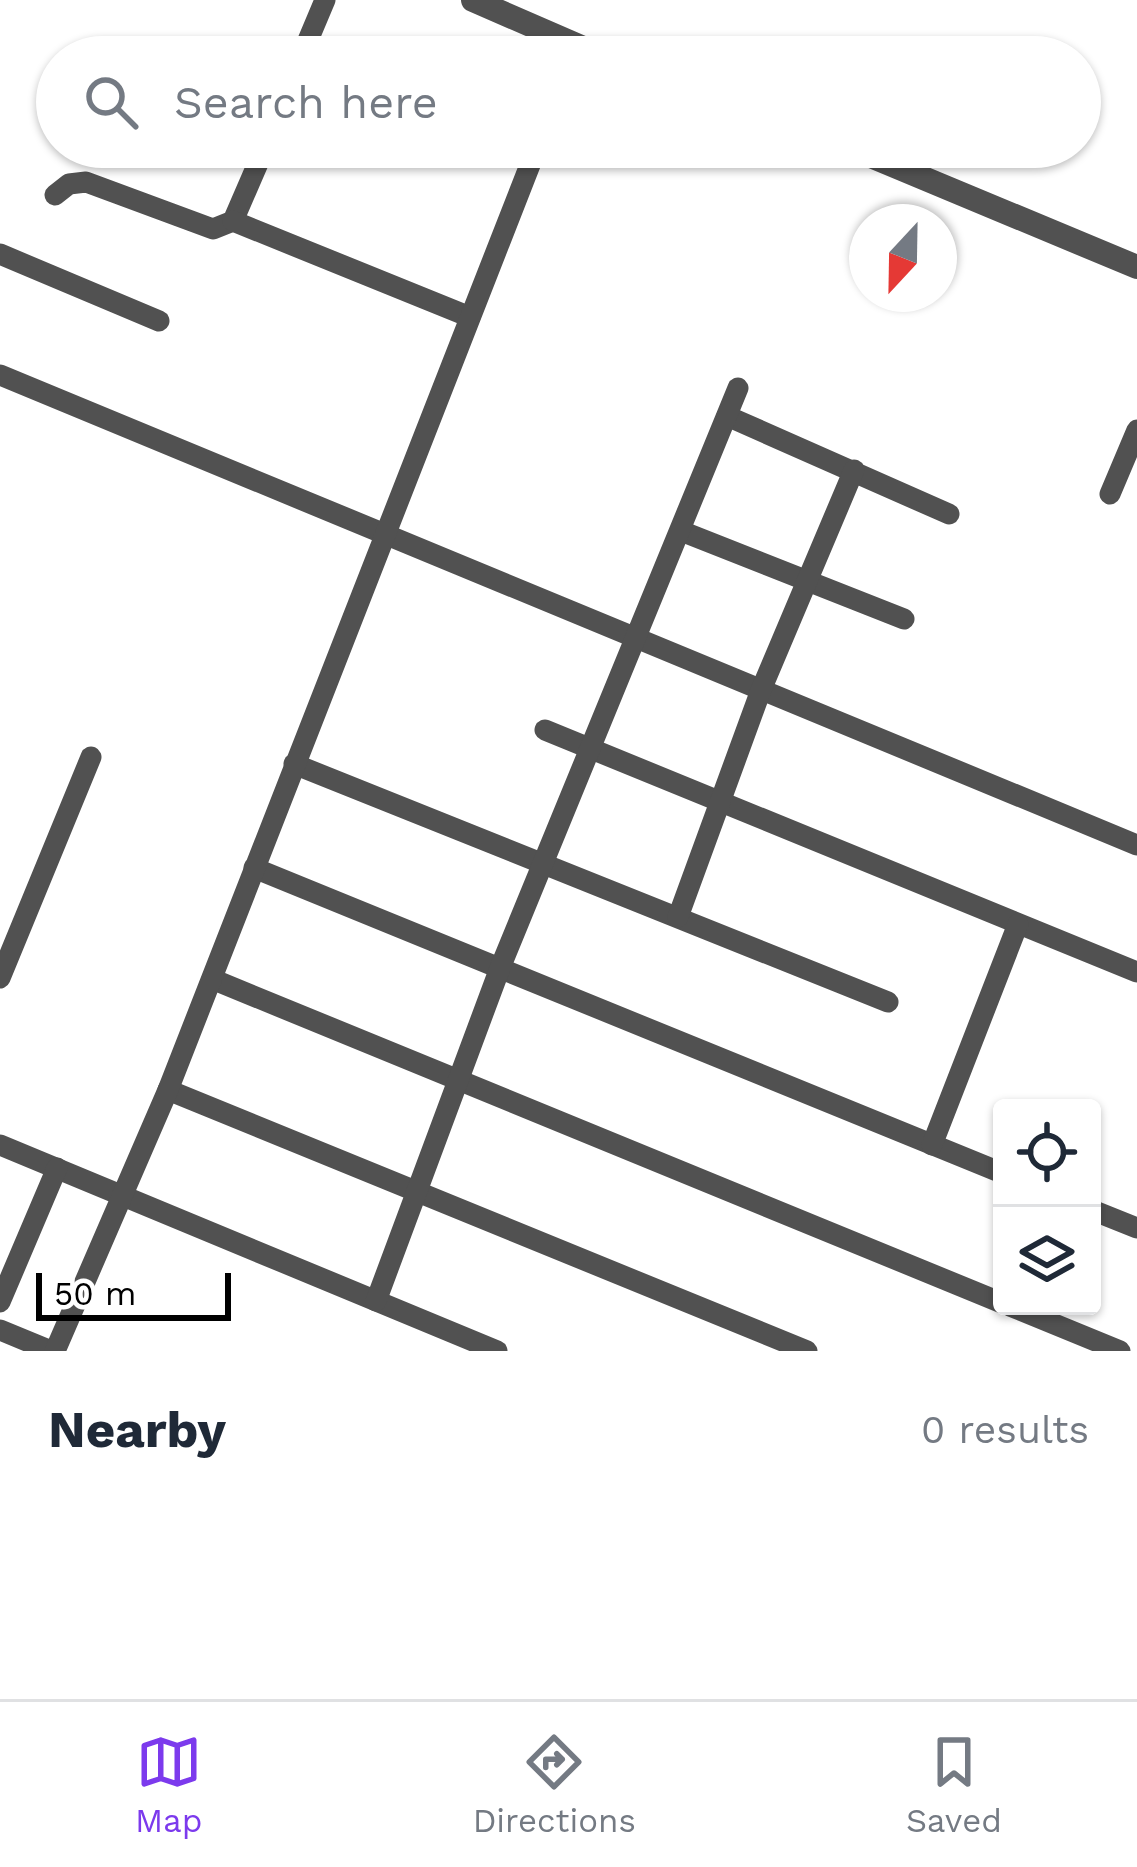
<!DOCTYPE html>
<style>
body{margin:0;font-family:"Work Sans",sans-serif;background:#f6f6f7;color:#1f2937}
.controls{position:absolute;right:36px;bottom:36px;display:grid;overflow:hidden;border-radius:12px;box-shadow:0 3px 9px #0004}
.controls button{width:108px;height:108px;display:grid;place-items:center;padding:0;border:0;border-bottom:3px solid #e0e1e3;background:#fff;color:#1f2937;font:60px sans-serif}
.compass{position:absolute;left:849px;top:204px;width:108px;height:108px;border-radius:50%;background:#fff;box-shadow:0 3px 9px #0004;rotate:202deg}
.scale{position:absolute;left:36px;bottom:30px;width:195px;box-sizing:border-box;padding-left:12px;border:6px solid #000;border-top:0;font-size:33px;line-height:42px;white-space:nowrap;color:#000;-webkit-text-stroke:9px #fff;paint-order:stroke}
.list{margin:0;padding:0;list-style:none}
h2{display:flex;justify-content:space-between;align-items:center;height:156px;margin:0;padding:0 48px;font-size:51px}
h2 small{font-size:39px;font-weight:400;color:#747a83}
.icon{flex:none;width:66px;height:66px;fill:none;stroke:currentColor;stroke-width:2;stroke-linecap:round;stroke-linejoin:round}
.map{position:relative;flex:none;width:1137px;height:1351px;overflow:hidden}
.search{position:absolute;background:#fff;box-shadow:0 3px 9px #0004;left:36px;right:36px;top:36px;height:132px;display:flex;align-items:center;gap:30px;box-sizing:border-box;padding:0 42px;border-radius:66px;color:#747a83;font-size:45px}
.sheet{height:348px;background:#fff}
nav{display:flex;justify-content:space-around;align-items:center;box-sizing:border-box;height:168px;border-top:3px solid #e0e1e3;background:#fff;font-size:33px;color:#747a83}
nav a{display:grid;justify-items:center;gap:6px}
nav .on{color:#7c3aed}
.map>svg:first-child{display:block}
</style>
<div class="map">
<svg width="1137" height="1351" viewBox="0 0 1137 1351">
<rect width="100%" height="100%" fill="#fff"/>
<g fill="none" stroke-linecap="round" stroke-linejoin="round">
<g stroke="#515151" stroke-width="21">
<path d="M301,57L325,0"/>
<path d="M55,195L69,184L86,182L213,229L233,221L265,147"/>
<path d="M233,221L470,317"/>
<path d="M0,254L159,321"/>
<path d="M0,375L1137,845"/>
<path d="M727,416L949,514"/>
<path d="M1110,494L1137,430"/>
<path d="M681,531L904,619"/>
<path d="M545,730L1137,972"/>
<path d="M294,764L888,1002"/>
<path d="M254,868L1002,1173"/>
<path d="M678,917L761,690L854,470"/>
<path d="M0,978L91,757"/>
<path d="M212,979L1002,1303"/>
<path d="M168,1090L807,1351"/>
<path d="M0,1145L497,1351"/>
<path d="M932,1145L1018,924"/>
<path d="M1092,1210L1137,1228"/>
<path d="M376,1301L500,968L738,388"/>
<path d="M0,1302L57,1168"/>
<path d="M1010,1306L1120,1351"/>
<path d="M0,1330L51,1351"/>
<path d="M55,1351L168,1090L537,147"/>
</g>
<g stroke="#515151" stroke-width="24">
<path d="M473,0L604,57"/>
<path d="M849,147L1137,267"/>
</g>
</g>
</svg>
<div class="controls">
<button><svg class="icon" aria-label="locate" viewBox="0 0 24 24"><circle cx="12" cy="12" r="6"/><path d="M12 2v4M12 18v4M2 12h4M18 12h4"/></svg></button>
<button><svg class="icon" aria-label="layers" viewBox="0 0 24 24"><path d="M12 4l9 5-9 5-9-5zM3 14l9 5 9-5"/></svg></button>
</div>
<svg class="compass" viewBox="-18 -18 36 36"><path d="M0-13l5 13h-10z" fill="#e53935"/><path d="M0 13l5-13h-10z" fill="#747a83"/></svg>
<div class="scale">50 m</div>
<div class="search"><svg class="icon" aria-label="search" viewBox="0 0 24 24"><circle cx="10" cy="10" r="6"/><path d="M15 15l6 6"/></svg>Search here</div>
</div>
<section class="sheet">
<h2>Nearby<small>0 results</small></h2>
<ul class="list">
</ul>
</section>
<nav>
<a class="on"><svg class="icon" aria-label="map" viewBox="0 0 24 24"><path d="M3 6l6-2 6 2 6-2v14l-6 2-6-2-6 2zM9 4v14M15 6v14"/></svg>Map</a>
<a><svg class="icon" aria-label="directions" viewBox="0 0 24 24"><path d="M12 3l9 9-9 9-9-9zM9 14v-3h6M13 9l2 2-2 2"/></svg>Directions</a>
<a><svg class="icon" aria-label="saved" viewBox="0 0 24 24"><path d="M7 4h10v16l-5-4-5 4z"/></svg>Saved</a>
</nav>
